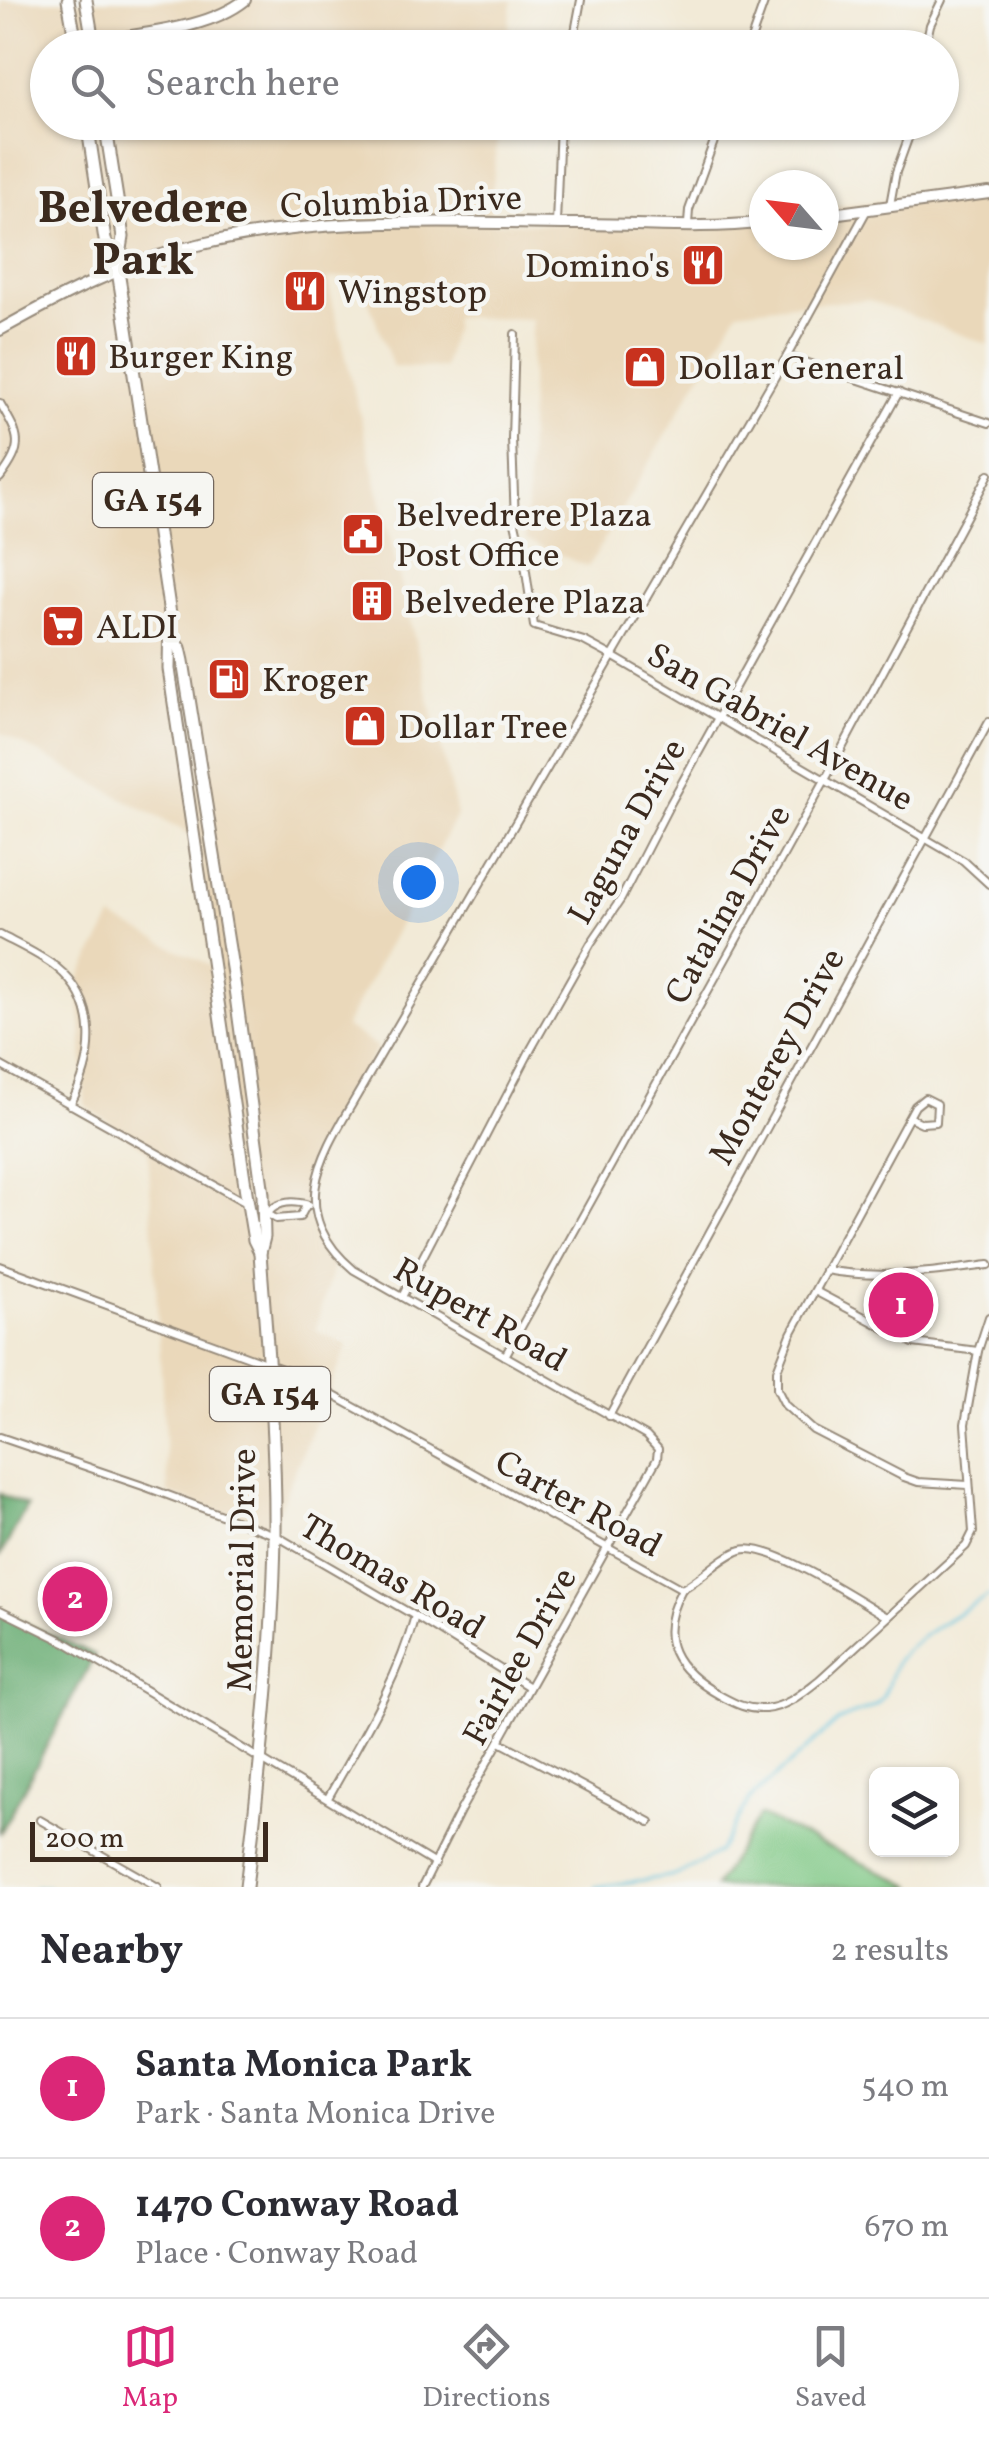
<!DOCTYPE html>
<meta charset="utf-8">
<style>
body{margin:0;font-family:Vollkorn,serif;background:#f7f7f7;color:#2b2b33}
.controls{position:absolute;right:30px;bottom:30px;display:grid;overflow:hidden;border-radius:15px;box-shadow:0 2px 8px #0004}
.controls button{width:90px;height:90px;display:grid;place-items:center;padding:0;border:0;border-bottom:2px solid #e1e1e2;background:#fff;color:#2b2b33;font:50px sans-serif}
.compass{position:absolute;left:749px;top:170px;width:90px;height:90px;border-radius:50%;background:#fff;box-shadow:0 2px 8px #0004;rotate:298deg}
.scale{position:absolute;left:30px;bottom:25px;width:238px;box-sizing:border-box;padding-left:10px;border:5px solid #3b2a1e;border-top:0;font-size:28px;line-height:35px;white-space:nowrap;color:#3b2a1e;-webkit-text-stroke:8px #f6f6f2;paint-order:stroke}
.you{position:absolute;left:418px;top:882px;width:35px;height:35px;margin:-25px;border:8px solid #fff;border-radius:50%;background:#1a73e8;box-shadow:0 0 0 15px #1a73e833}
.badge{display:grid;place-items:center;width:65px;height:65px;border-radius:50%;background:#db2777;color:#fff;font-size:32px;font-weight:700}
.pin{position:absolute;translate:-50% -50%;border:5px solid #fff;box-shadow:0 2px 10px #0006}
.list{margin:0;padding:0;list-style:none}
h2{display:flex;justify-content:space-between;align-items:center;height:130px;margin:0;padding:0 40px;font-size:42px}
h2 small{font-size:32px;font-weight:400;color:#7c7c81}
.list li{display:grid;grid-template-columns:65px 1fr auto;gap:30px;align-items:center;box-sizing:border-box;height:140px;padding:0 40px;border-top:2px solid #e1e1e2}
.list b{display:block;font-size:38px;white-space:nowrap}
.list p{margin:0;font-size:32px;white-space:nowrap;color:#7c7c81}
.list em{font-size:32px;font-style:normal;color:#7c7c81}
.icon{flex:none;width:55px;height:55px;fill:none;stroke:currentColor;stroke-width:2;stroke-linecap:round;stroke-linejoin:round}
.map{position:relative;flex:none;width:989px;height:1887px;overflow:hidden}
.search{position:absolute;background:#fff;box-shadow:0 2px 8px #0004;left:30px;right:30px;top:30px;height:110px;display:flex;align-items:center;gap:25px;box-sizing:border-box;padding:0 35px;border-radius:55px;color:#7c7c81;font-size:38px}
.sheet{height:410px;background:#fff}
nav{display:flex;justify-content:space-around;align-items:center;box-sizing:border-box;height:140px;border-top:2px solid #e1e1e2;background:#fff;font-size:28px;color:#7c7c81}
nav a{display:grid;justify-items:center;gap:5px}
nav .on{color:#db2777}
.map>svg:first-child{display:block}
</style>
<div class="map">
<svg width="989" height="1887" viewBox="0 0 989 1887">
<rect width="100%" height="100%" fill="#f6f6f2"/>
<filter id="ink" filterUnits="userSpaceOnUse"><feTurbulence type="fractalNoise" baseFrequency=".01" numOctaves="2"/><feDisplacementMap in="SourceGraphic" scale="20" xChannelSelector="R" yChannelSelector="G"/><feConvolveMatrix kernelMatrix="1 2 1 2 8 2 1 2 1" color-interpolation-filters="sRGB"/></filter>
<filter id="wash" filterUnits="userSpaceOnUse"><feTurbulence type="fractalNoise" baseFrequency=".0048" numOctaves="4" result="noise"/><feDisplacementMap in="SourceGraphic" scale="40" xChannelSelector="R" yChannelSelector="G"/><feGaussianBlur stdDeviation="2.25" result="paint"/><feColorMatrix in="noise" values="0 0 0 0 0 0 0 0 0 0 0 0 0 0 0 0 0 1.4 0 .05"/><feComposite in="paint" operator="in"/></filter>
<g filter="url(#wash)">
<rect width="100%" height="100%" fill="#f2ead7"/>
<path fill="#ead8ba" d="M0,0H512L507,47L48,48V122L499,123L489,223L682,225L764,215V245H824V207L989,190V345L869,300L791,304L738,311L588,567L526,540L532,319L455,317L444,368L393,367L359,275L327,279L457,814L345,1027L378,1047L314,1160L305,1212L335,1260L315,1330L348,1345L270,1530L168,1493L148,1151L85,1105L79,980L112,918L211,966L197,838L0,732Z"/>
<path fill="#7fc885" stroke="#5d7952" stroke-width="2.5" d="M759,1815L914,1887H715Z"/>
<g fill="#67ac72" stroke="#516b48" stroke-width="2.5">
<path d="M0,1494L27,1506L0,1557Z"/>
<path d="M0,1612L95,1655L0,1834Z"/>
</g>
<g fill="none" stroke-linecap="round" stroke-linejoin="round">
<g stroke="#60c3de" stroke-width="2.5">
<path d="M35,1887H48"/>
<path d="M595,1887L677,1875L718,1853L749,1800L837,1722C850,1713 867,1713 879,1702C890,1690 889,1672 898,1659C918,1635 962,1611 989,1595"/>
</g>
</g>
</g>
<g filter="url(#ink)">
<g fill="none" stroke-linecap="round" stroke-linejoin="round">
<g stroke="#968a7a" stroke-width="10">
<g id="street">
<path d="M572,48L581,0"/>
<path d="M748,48L765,0"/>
<path d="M925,48L930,25L942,0"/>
<path d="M890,205L896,172L914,122"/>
<path d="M556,224L560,122"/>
<path d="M688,224L689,210L721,122"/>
<path d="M515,334L512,439L515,523L525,565L534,626L584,641L612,656L964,861L989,884"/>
<path d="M787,356L989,423"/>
<path d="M0,403C20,437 25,445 0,478"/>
<path d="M0,935C19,945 39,954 56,967C101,1003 95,1060 70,1105"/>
<path d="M0,1065L248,1204"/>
<path d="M909,1117L922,1123L936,1122L937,1104L925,1098L915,1106L791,1334L777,1370V1389L785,1405L813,1430L904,1477L918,1482L968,1485"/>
<path d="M263,1211L276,1219L300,1217L306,1206"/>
<path d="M268,1213C279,1200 294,1201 309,1205"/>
<path d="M0,1266L293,1373L682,1589"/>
<path d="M825,1270C880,1280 933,1272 989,1265"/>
<path d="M815,1291L913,1343L978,1351"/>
<path d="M402,1297L531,1049L591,943L621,899L670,804L899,392"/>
<path d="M505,1356L825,780L989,474"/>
<path d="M609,1416L989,722"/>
<path d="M0,1437L146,1487L275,1535L415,1616L529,1687"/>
<path d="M682,1589C654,1640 675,1670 721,1696C736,1704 747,1710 765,1709C787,1707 802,1693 819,1680L966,1546L973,1532L965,1424L978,1351L989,1317"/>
<path d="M682,1589C702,1579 720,1557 741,1550C769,1541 860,1601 887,1617"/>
<path d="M0,1610L65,1642L435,1864"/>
<path d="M500,1742L650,1822"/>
<path d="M328,1798C361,1739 397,1682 415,1616"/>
<path d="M40,1820L158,1887"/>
<path d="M422,1887L460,1811L657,1459L658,1449L646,1436L354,1270C279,1207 328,1147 366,1080L787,356L867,210"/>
</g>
</g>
<g stroke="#968a7a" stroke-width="14">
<g id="secondary">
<path d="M77,46C128,33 204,33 245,0"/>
<path d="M824,215L989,193"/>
<path d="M0,330C64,294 130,260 202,244C326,215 455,223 581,224C641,224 705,230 764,222"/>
</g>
</g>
<g stroke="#968a7a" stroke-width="15">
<g id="primary">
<path d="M68,0L77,48"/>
<path d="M86,0L94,48"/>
<path d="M87,122L105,240L118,271L125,315L170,614L169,669L246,1192L254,1240L260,1252"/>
<path d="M105,122L123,237L118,267"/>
<path d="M172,637L180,648L183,661L233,974L263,1194L264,1237L260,1253C267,1347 276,1442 275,1536C273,1653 260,1771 246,1887"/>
</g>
</g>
<use href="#street" stroke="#fff" stroke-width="6"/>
<use href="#secondary" stroke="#fff" stroke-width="10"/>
<use href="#primary" stroke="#fff" stroke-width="11"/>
</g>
</g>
<defs>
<g id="restaurant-square" transform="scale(2.25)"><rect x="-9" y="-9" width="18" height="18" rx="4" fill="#c8321e" stroke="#f6f6f2"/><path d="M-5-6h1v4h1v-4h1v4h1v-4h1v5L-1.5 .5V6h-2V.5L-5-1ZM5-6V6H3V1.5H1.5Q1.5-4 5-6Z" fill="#fff"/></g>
<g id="shop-square" transform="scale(2.25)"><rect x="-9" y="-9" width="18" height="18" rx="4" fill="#c8321e" stroke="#f6f6f2"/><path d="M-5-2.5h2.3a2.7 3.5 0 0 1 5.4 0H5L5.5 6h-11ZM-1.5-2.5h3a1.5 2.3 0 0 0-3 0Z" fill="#fff"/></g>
<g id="civic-square" transform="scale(2.25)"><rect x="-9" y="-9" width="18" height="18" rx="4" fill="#c8321e" stroke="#f6f6f2"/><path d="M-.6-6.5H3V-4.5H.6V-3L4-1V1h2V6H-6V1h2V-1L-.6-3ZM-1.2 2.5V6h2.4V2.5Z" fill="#fff"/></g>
<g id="building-square" transform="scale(2.25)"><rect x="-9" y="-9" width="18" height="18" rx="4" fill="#c8321e" stroke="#f6f6f2"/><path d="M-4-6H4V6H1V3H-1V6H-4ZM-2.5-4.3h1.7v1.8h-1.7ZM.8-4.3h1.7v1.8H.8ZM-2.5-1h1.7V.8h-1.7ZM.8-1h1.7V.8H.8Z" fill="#fff"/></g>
<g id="supermarket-square" transform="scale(2.25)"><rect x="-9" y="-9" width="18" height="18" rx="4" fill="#c8321e" stroke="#f6f6f2"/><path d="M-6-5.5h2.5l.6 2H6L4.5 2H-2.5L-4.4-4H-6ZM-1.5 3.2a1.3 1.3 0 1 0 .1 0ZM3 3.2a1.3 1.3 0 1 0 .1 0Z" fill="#fff"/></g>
<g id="fuel-square" transform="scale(2.25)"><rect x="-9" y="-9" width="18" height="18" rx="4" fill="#c8321e" stroke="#f6f6f2"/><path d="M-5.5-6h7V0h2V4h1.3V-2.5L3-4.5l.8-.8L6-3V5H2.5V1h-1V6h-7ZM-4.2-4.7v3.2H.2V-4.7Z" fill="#fff"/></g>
</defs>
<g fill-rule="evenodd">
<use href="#restaurant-square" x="703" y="265"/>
<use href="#restaurant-square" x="305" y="291"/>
<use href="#restaurant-square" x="76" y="356"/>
<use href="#shop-square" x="645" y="367"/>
<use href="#civic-square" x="363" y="534"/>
<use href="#building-square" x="372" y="601"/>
<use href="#supermarket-square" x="63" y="626"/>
<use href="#fuel-square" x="229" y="679"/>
<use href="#shop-square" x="365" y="726"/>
</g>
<g text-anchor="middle" stroke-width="9" stroke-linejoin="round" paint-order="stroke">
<g fill="#f6f6f2" stroke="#73675e" stroke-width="2.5">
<rect x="93" y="473" width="120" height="54" rx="8"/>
<rect x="210" y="1367" width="120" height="54" rx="8"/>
</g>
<g font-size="32" font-weight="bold" fill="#3b2a1e">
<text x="153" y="511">GA 154</text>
<text x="270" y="1405">GA 154</text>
</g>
<g font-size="35" fill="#3b2a1e" stroke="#f6f6f2">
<text transform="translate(401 201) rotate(-2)" y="12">Columbia Drive</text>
<text transform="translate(781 726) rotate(30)" y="12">San Gabriel Avenue</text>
<text transform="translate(626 831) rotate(-61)" y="12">Laguna Drive</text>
<text transform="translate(727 904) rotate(-61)" y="12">Catalina Drive</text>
<text transform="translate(776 1056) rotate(-61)" y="12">Monterey Drive</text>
<text transform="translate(481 1314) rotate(30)" y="12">Rupert Road</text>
<text transform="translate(579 1503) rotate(29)" y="12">Carter Road</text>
<text transform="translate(241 1570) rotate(-89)" y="12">Memorial Drive</text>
<text transform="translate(393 1576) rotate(31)" y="12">Thomas Road</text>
<text transform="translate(519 1656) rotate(-61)" y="12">Fairlee Drive</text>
</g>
<g font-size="35" fill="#3b2a1e" stroke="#f6f6f2" text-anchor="start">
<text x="670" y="277" text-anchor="end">Domino's</text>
<text x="338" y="303">Wingstop</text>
<text x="108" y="368">Burger King</text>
<text x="678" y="379">Dollar General</text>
<text x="396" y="526">Belvedrere Plaza<tspan x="396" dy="40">Post Office</tspan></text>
<text x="404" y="613">Belvedere Plaza</text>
<text x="96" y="638">ALDI</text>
<text x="262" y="691">Kroger</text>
<text x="398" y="738">Dollar Tree</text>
</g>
<g font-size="45" font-weight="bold" fill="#3b2a1e" stroke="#f6f6f2">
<text x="143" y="222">Belvedere<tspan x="143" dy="52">Park</tspan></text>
</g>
</g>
</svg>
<div class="controls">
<button><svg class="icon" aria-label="layers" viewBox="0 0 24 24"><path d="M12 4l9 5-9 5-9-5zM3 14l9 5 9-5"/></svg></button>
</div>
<svg class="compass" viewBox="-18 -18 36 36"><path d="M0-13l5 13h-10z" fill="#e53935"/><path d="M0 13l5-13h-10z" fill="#7c7c81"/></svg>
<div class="scale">200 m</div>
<div class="you"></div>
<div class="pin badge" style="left:901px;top:1305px">1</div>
<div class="pin badge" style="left:75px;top:1599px">2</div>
<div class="search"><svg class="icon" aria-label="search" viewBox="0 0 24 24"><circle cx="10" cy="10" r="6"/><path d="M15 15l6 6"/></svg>Search here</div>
</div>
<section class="sheet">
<h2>Nearby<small>2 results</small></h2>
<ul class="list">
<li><span class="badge">1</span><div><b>Santa Monica Park</b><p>Park · Santa Monica Drive</p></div><em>540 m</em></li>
<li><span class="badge">2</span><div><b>1470 Conway Road</b><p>Place · Conway Road</p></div><em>670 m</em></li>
</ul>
</section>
<nav>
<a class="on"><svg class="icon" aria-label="map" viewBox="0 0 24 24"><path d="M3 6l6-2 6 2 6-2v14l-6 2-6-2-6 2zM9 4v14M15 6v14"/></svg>Map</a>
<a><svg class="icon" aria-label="directions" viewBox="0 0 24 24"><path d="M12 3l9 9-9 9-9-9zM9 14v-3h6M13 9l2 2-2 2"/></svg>Directions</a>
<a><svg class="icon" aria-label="saved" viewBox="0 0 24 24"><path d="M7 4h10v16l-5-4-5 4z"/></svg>Saved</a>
</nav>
